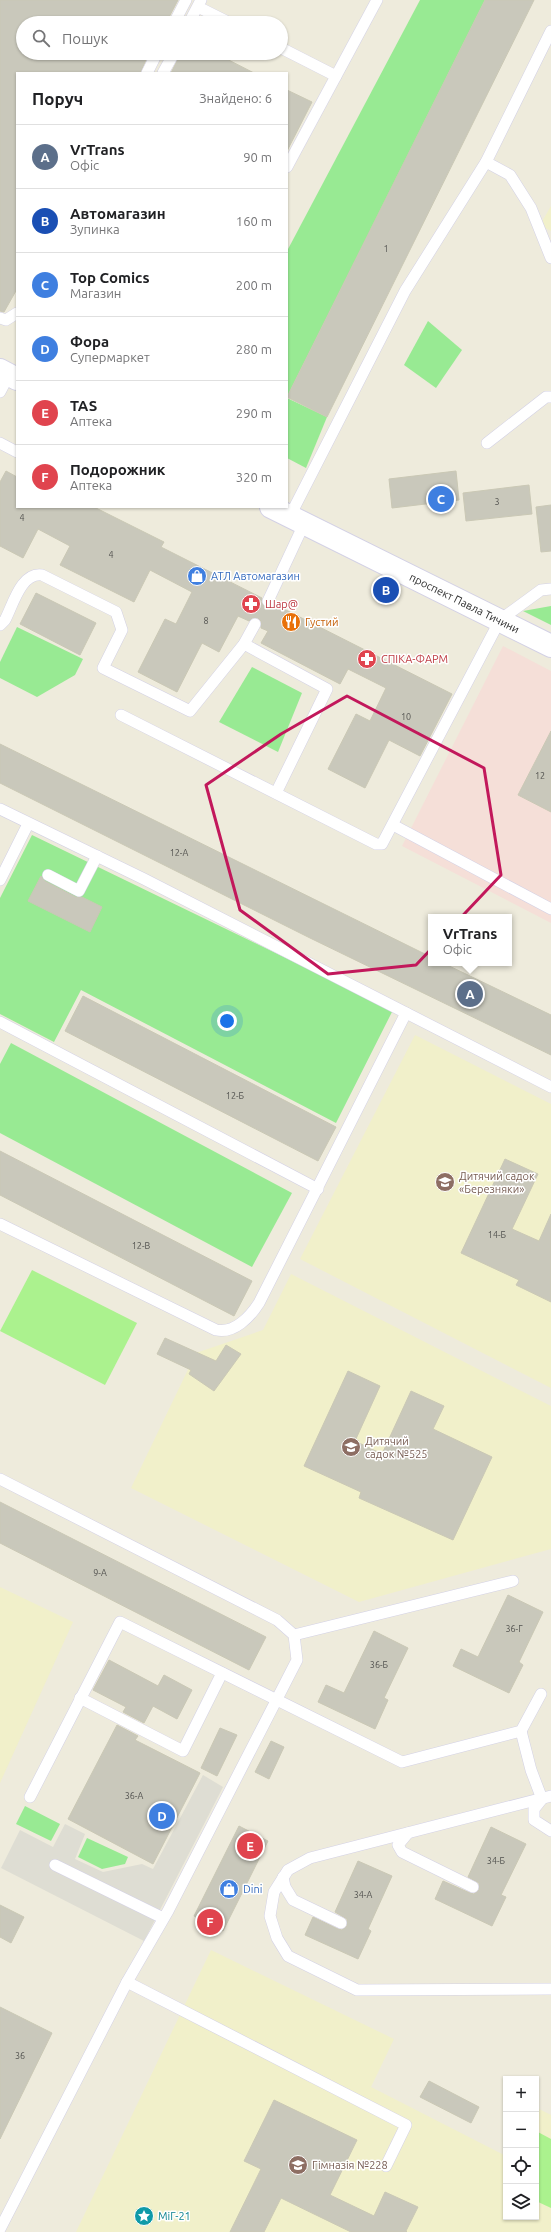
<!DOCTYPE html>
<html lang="uk">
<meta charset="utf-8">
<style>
body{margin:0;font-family:Ubuntu,sans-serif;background:#f2f2f2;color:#202124}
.controls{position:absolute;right:12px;bottom:12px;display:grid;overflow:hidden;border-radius:0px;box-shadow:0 1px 3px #0004}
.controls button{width:36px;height:36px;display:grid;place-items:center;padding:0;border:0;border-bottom:1px solid #e0e0e0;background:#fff;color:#202124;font:20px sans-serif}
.you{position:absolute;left:227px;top:1021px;width:14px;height:14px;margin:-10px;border:3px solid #fff;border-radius:50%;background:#1a73e8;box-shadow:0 0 0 6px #1a73e833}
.badge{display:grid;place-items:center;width:26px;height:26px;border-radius:50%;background:#b45309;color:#fff;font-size:13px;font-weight:700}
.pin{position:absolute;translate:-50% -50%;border:2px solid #fff;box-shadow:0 1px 4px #0006}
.popup{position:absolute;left:428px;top:914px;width:84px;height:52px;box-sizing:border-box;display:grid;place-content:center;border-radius:0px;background:#fff;filter:drop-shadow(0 1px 3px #0005);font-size:13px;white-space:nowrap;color:#757577}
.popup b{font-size:15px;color:#202124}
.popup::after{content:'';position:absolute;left:50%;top:100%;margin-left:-8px;border:8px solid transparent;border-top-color:#fff}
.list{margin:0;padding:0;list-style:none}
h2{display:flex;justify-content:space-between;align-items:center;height:52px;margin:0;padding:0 16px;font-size:17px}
h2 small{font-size:13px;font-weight:400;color:#757577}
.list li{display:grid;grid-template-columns:26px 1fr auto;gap:12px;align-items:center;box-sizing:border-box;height:64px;padding:0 16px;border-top:1px solid #e0e0e0}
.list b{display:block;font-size:15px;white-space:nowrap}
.list p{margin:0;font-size:13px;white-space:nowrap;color:#757577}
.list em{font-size:13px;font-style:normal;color:#757577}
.icon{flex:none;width:22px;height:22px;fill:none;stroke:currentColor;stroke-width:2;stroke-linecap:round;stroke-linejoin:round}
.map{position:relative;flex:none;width:551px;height:2232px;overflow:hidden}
.search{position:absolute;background:#fff;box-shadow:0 1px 3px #0004;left:16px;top:16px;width:272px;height:44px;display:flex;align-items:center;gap:10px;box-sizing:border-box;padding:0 14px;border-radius:22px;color:#757577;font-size:15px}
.panel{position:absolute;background:#fff;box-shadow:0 1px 3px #0004;left:16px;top:72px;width:272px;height:436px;border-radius:0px}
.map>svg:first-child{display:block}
</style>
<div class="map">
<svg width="551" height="2232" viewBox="0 0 551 2232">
<rect width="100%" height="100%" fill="#eeebdc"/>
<g fill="#f1f0ca">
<path d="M551,206V231L540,225Z"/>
<path d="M415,1035L551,1104V1388L300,1259Z"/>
<path d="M291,1274L551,1406V1549L359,1602L131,1488L196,1353L263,1330Z"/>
<path d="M0,1587L73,1622L0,1783Z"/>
<path d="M211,1950L394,2039L371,2087L506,2156V2217H536V2116L539,2109L551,2115V2232H76Z"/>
</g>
<path fill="#f5dfd8" d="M503,646L551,671V923L402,846Z"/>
<g fill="#98ea93">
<path d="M420,0H485L287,397V251Z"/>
<path d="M428,321L462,350L436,388L404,365Z"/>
<path d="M287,398L327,417L306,468L287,458Z"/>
<path d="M551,606V625L523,611Z"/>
<path d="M17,627L83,659L75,675L37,697L0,678V662Z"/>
<path d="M252,667L302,693L278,752L219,722Z"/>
<path d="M32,835L393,1010L336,1123L81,990L54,1042L0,1014V898Z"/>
<path d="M11,1043L292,1193L252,1267L0,1133V1064Z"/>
<path d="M25,1806L60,1824L51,1841L16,1824Z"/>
<path d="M87,1838L128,1857L125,1864L102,1869L78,1857Z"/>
</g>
<g fill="#abf28e">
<path d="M32,1270L137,1323L105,1385L0,1331Z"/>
<path d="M536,2131L551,2139V2208L536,2201Z"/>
</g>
<path fill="#deddd3" d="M203,1775L223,1787L144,1941L1,1868L20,1830L53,1847L65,1824L85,1834L75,1859L103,1872L142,1864L153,1869Z"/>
<g fill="#c9c8bb" stroke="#cac8b5">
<path d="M0,0H178L166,23H23V53H149L140,73H17V289L4,312L0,311Z"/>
<path d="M485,0H534L327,417L287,397Z"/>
<path d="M181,53H215L254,73H171Z"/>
<path d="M287,90L312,102L287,151Z"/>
<path d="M6,471L17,477V507H94L164,542L161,547L262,598L261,602L265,607L269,608L274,604L452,694L420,756L389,740L365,788L328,769L356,714L370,721L386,688L348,669L340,684L261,643L268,631L261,628V621L258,618H252L249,621L238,616L219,652L202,643L177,692L138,672L165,619L176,624L192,592L150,570L134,602L60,565L70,546L38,529L23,558L0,546V482Z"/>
<path d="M456,471L459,500L392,508L389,479Z"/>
<path d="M529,485L532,514L466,521L463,493Z"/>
<path d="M551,505V551L541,552L536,507Z"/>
<path d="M36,593L96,623L80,655L20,624Z"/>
<path d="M551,731V812L518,795Z"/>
<path d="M0,744L431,957V963H443L551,1015V1055L310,938L0,783Z"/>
<path d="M41,876L45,881L76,897H82L102,907L90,932L28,901Z"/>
<path d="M83,996L336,1127L318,1161L65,1031Z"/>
<path d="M0,1151L252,1281L234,1316L0,1195Z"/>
<path d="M505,1159L538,1174L512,1229L539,1241L551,1214V1302L516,1285L519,1280L461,1253Z"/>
<path d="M165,1338L216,1361L226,1345L241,1354L214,1391L189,1374L191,1370L157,1354Z"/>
<path d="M348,1371L380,1386L355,1441L382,1454L411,1391L444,1406L433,1429L492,1457L453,1540L359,1498L361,1492L304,1466Z"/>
<path d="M0,1502L266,1637L249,1670L0,1543Z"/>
<path d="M508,1595L543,1612L519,1662L523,1665L509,1693L453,1666L461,1649L478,1657Z"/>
<path d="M374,1631L408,1648L384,1698L388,1700L375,1729L318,1702L326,1685L344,1693Z"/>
<path d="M109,1660L158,1686L164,1675L192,1690L177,1719L153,1706L144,1723L123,1712L126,1707L93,1690Z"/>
<path d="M117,1725L138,1736L135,1740L200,1773L153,1864L68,1819Z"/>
<path d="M220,1728L237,1735L217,1776L201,1768Z"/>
<path d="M271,1741L284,1747L269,1779L255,1772Z"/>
<path d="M239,1826L268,1841L223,1931L194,1916Z"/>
<path d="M491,1827L526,1844L501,1895L506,1897L492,1926L435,1899L443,1881L470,1893L474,1894L479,1890V1883L468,1877Z"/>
<path d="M358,1861L392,1876L368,1929L371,1931L358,1959L305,1935L313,1917L338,1929L342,1930L347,1926V1919L335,1912Z"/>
<path d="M0,1905L24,1917L11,1943L0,1937Z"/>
<path d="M0,2007L52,2033L0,2139Z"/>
<path d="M429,2081L479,2107L471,2123L420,2097Z"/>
<path d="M274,2100L357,2140L330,2195L374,2216L385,2192L418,2207L406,2231L407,2232H351L281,2198L264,2232H230L261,2169L244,2161Z"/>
</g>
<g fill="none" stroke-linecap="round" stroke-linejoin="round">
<g stroke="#d3d1e5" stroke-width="12">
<g id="service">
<path d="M198,7L230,23"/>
<path d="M174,23L186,0"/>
<path d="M189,23L201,0"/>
<path d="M281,48L336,76"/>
<path d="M147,73L157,53"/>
<path d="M163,73L174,53"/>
<path d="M486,162L510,175L531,208L551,258"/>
<path d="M287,167L377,0"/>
<path d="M0,318L6,320L17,313"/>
<path d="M0,392L9,375"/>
<path d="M0,443L17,452"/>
<path d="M487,443L546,397H551"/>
<path d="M290,516L405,291L486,162L551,31"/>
<path d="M268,601L304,524"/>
<path d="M0,625L5,620C13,605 21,572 42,575L116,612L122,630L103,668L190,711L244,644L255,624"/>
<path d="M244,644L327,689L276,793"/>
<path d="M121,715L376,844H382L500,620L541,590L551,589"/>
<path d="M0,809L144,879L551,1087"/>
<path d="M393,825L551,909"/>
<path d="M48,875L79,891L97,856"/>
<path d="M0,880L28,824"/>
<path d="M0,1022L318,1189"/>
<path d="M0,1224L216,1330C234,1334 250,1317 259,1303L406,1013"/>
<path d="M0,1479L277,1620L294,1635L297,1660L168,1911L127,1982L0,2229"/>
<path d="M294,1635L513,1581"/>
<path d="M80,1698L183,1751L222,1673"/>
<path d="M521,1731L531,1770L542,1799L534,1809V1820L551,1831"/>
<path d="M551,1796L310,1858L288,1870L274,1892L270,1916L277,1938L288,1956L357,1990L551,1989"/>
<path d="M30,1797L120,1622L402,1762L521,1731L541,1694"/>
<path d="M408,1833L398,1845L402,1852L473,1887"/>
<path d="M55,1865L163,1918"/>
<path d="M283,1877L285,1887L293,1900L341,1923"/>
<path d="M127,1982L406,2125L386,2166"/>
</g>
</g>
<g stroke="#d3d1e5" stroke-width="24">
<g id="tertiary">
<path d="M0,370L17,379"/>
<path id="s1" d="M271,507L551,646"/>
</g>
</g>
<use href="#service" stroke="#fff" stroke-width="11"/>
<use href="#tertiary" stroke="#fff" stroke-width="22"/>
</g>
<path fill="none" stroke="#c2185b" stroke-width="3" stroke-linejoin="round" d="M347,696L484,768L501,875L416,965L328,974L240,910L206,785L281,734Z"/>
<defs>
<g id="shop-disc" transform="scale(1)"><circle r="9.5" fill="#3f7fe0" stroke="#fff"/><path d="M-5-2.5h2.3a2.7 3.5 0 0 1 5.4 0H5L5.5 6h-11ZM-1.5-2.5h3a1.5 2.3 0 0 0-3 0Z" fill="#fff"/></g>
<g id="pharmacy-disc" transform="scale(1)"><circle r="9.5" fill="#e0444e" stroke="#fff"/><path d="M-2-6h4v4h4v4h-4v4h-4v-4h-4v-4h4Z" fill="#fff"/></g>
<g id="restaurant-disc" transform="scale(1)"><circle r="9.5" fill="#e8710a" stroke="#fff"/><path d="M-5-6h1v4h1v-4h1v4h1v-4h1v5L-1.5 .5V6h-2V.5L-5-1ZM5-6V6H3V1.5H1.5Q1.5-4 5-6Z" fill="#fff"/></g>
<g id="school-disc" transform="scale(1)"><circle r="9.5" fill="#8d6e63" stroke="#fff"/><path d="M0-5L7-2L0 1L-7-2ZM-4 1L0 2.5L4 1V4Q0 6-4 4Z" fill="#fff"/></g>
<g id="sight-disc" transform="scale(1)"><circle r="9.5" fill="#0f9aa8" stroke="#fff"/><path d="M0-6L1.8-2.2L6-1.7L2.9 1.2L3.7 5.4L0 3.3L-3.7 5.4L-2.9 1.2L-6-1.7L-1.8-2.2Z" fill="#fff"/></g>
</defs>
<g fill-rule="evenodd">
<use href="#shop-disc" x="197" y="576"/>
<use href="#pharmacy-disc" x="251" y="604"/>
<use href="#restaurant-disc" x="291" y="622"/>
<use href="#pharmacy-disc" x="367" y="659"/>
<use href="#school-disc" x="445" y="1182"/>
<use href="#school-disc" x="351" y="1447"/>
<use href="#shop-disc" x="229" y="1889"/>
<use href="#school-disc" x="298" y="2165"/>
<use href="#sight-disc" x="144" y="2216"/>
</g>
<g text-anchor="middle" stroke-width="3" stroke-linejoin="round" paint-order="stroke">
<g font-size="9" fill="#52524f">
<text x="386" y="252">1</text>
<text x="497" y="505">3</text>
<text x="22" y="521">4</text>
<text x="111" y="558">4</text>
<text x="206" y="624">8</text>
<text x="406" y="720">10</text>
<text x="540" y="779">12</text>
<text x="179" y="856">12-А</text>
<text x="235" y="1099">12-Б</text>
<text x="497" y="1238">14-Б</text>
<text x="141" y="1249">12-В</text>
<text x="100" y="1576">9-А</text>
<text x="514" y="1632">36-Г</text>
<text x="379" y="1668">36-Б</text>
<text x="134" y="1799">36-А</text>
<text x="496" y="1864">34-Б</text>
<text x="363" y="1898">34-А</text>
<text x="20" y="2059">36</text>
</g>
<g font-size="11" fill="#366cbe" stroke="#fff" text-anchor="start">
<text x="211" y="580">АТЛ Автомагазин</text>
<text x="243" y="1893">Dini</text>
</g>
<g font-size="11" fill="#2b2b2b" stroke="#fff">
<text dy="4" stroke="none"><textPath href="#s1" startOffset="216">проспект Павла Тичини</textPath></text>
</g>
<g font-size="11" fill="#be3a42" stroke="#fff" text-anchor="start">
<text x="265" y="608">Шар@</text>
<text x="381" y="663">СПІКА-ФАРМ</text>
</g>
<g font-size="11" fill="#c56008" stroke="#fff" text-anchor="start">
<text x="305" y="626">Густий</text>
</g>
<g font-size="11" fill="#785e54" stroke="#fff" text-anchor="start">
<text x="459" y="1180">Дитячий садок<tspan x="459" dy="13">«Березняки»</tspan></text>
<text x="365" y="1445">Дитячий<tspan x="365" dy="13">садок №525</tspan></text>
<text x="312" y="2169">Гімназія №228</text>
</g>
<g font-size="11" fill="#0d838f" stroke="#fff" text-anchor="start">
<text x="158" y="2220">МіГ-21</text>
</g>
</g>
</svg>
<div class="controls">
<button>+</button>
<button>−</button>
<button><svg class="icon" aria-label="locate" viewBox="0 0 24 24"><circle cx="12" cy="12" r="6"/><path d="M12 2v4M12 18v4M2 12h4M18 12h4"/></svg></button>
<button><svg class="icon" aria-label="layers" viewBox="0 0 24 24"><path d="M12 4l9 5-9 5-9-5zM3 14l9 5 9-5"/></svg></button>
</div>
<div class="you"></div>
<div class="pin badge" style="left:470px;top:994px;background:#5c6f8a">A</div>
<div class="popup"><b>VrTrans</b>Офіс</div>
<div class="pin badge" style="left:386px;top:590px;background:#1a4fb4">B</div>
<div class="pin badge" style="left:441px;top:499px;background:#3f7fe0">C</div>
<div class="pin badge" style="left:162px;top:1816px;background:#3f7fe0">D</div>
<div class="pin badge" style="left:250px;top:1846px;background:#e0444e">E</div>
<div class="pin badge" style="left:210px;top:1922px;background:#e0444e">F</div>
<div class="search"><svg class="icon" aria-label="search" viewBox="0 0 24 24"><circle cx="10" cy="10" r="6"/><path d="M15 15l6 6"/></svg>Пошук</div>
<section class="panel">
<h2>Поруч<small>Знайдено: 6</small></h2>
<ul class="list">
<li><span class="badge" style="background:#5c6f8a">A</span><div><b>VrTrans</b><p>Офіс</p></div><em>90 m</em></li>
<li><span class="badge" style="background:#1a4fb4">B</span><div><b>Автомагазин</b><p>Зупинка</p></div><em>160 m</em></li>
<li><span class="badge" style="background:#3f7fe0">C</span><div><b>Top Comics</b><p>Магазин</p></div><em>200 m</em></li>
<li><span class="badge" style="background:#3f7fe0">D</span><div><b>Фора</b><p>Супермаркет</p></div><em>280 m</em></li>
<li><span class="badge" style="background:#e0444e">E</span><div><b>TAS</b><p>Аптека</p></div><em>290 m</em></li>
<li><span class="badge" style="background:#e0444e">F</span><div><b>Подорожник</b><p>Аптека</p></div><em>320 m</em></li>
</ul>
</section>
</div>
